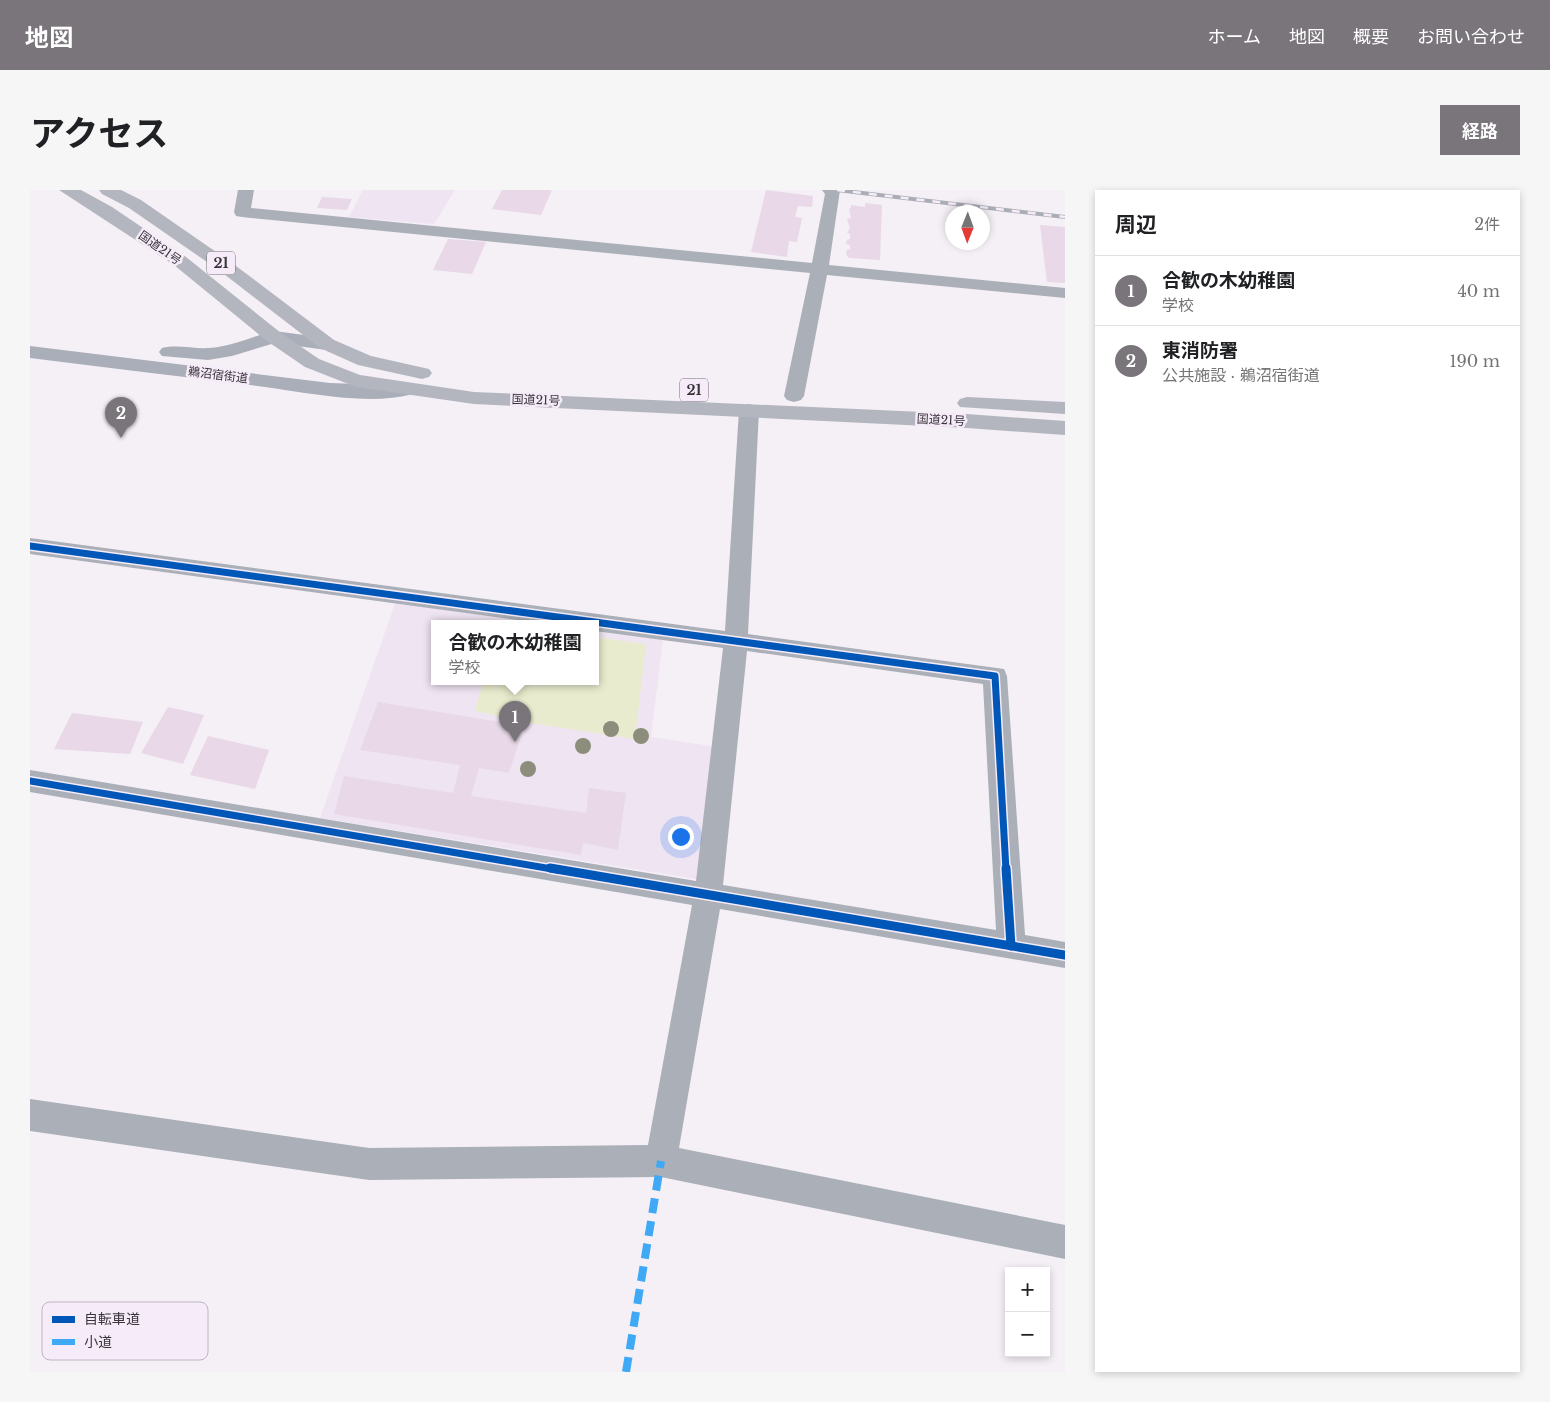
<!DOCTYPE html>
<html lang="ja">
<meta charset="utf-8">
<style>
body{margin:0;font-family:"Libre Baskerville","Noto Sans JP",serif;background:#f6f6f6;color:#202124}
.controls{position:absolute;right:15px;bottom:15px;display:grid;overflow:hidden;border-radius:0px;box-shadow:0 2px 8px #0003}
.controls button{width:45px;height:45px;display:grid;place-items:center;padding:0;border:0;border-bottom:1px solid #e0e0e0;background:#fff;color:#202124;font:25px sans-serif}
.compass{position:absolute;left:915px;top:15px;width:45px;height:45px;border-radius:50%;background:#fff;box-shadow:0 2px 8px #0003;rotate:181deg}
.you{position:absolute;left:650px;top:646px;width:18px;height:18px;margin:-12px;border:4px solid #fff;border-radius:50%;background:#1a73e8;box-shadow:0 0 0 8px #1a73e833}
.badge{display:grid;place-items:center;width:32px;height:32px;border-radius:50%;background:#7a757b;color:#fff;font-size:16px;font-weight:700}
.pin{position:absolute;translate:-50% -41px;filter:drop-shadow(0 1px 2px #0008)}
.pin::after{content:'';position:absolute;top:26px;width:18px;height:15px;background:inherit;clip-path:polygon(0 0,100% 0,50% 100%)}
.popup{position:absolute;left:401px;top:430px;width:168px;height:65px;box-sizing:border-box;display:grid;place-content:center;border-radius:0px;background:#fff;filter:drop-shadow(0 1px 4px #0005);font-size:16px;white-space:nowrap;color:#757577}
.popup b{font-size:19px;color:#202124}
.popup::after{content:'';position:absolute;left:50%;top:100%;margin-left:-10px;border:10px solid transparent;border-top-color:#fff}
.list{margin:0;padding:0;list-style:none}
h2{display:flex;justify-content:space-between;align-items:center;height:65px;margin:0;padding:0 20px;font-size:21px}
h2 small{font-size:16px;font-weight:400;color:#757577}
.list li{display:grid;grid-template-columns:32px 1fr auto;gap:15px;align-items:center;box-sizing:border-box;height:70px;padding:0 20px;border-top:1px solid #e0e0e0}
.list b{display:block;font-size:19px;white-space:nowrap}
.list p{margin:0;font-size:16px;white-space:nowrap;color:#757577}
.list em{font-size:16px;font-style:normal;color:#757577}
.map{position:relative;flex:none;width:1035px;height:1182px;overflow:hidden;border-radius:0px}
header{display:flex;align-items:center;gap:30px;box-sizing:border-box;height:70px;padding:0 25px;background:#7a757b;color:#fff}
header strong{font-size:24px}
nav{display:flex;gap:28px;margin-inline-start:auto;font-size:18px}
.intro{display:flex;align-items:center;justify-content:space-between;box-sizing:border-box;height:120px;padding:0 30px}
h1{margin:0;font-size:35px}
.button{padding:12px 22px;border-radius:0px;background:#7a757b;color:#fff;font-size:18px;font-weight:700}
main{display:flex;gap:30px;padding:0 30px}
aside{flex:1;background:#fff;border-radius:0px;box-shadow:0 2px 8px #0003}
.map>svg:first-child{display:block}
</style>
<header>
<strong>地図</strong>
<nav><a>ホーム</a><a>地図</a><a>概要</a><a>お問い合わせ</a></nav>
</header>
<div class="intro"><h1>アクセス</h1><a class="button">経路</a></div>
<main>
<div class="map">
<svg width="1035" height="1182" viewBox="0 0 1035 1182">
<rect width="100%" height="100%" fill="#f5eff6"/>
<g fill="#efe4f2">
<path d="M333,0H425L404,34L319,27Z"/>
<path d="M366,411L522,433H405V491H565V439L633,449L621,547L687,557L672,690L290,628Z"/>
</g>
<path fill="#e9ebce" d="M565,447L616,454L605,549L500,533L445,521L453,491H565Z"/>
<g fill="#e8d8e8">
<path d="M472,0H522L511,25L462,19Z"/>
<path d="M736,0L783,6L782,17L768,16L765,27L772,28L767,52L759,51L757,67L721,62Z"/>
<path d="M292,7L322,9L317,20L287,18Z"/>
<path d="M835,13L852,15L850,70L819,68L816,64L817,60L820,59V55L816,54L817,50L820,49V44L817,43L820,38L817,29L821,28L819,19L821,18V15L835,17Z"/>
<path d="M1010,35L1035,37V93L1017,92Z"/>
<path d="M418,49L456,52L442,84L403,80Z"/>
<path d="M348,512L494,536L479,583L449,578L441,606L556,623L559,598L596,603L588,660L553,653L551,665L304,624L314,586L423,603L430,575L330,560Z"/>
<path d="M138,517L174,525L153,574L111,563Z"/>
<path d="M42,523L113,532L100,564L24,559Z"/>
<path d="M178,546L239,560L225,599L160,585Z"/>
</g>
<g fill="none" stroke-linecap="round" stroke-linejoin="round">
<g fill="#aaafb8" fill-rule="evenodd">
<path d="M208,0H224L221,18L782,73L795,4L792,0H810L799,75L1035,98V108L797,85L774,206L771,210L764,212L757,210L754,206L780,83L212,27L206,26L204,22Z"/>
<path d="M719,214L726,216L729,220L718,444L974,479L977,486L995,745L1035,752V778L690,719L649,958L1035,1035V1069L631,987L339,990L0,941V909L339,958L618,955L662,715L0,602V580L666,691L693,458L565,441V433H510L0,364V348L695,441L709,220L712,216ZM717,461L953,494L966,740L693,695Z"/>
</g>
<g fill="#a9aeb8" fill-rule="evenodd">
<path d="M244,141L297,148L304,150L307,154L304,158L297,160L245,153L202,166L178,170L132,166L129,162L132,158C147,154 163,159 179,158C201,157 223,146 244,141Z"/>
<path d="M0,156L300,193L383,196L386,200L383,204C339,216 280,203 235,197C157,187 78,178 0,168Z"/>
</g>
<g fill="#b4b6bf" fill-rule="evenodd">
<path d="M29,0H51L82,17L156,67L251,143L289,169L330,185L444,202L937,224L1035,231V245L937,238L444,214L326,197L275,177L237,151L144,75Z"/>
<path d="M69,0H91L111,10L202,73L304,150L341,166L399,179L402,183L399,187L392,189L328,175L290,158L190,81L99,18L72,4Z"/>
<path d="M937,207L1035,212V224L930,217L927,213L930,209Z"/>
</g>
<g stroke="#aaadb4" stroke-width="4">
<path id="rail" d="M807,0L1035,27"/>
</g>
<use href="#rail" stroke="#f6ecf9" stroke-width="2.5" stroke-dasharray="8" stroke-linecap="butt"/>
<path stroke="#3fa9f5" stroke-width="8" stroke-dasharray="15 8" stroke-linecap="butt" d="M596,1182L631,971"/>
<g stroke="#f6ecf9" stroke-width="10">
<g id="cycleway-far1">
<path d="M0,356L965,486L976,680"/>
<path d="M0,591L528,680"/>
</g>
</g>
<g stroke="#f6ecf9" stroke-width="12">
<g id="cycleway">
<path d="M520,678L1035,765"/>
<path d="M976,678L981,756"/>
</g>
</g>
<use href="#cycleway-far1" stroke="#0057b8" stroke-width="7"/>
<use href="#cycleway" stroke="#0057b8" stroke-width="9"/>
</g>
<g fill="#8d8d7c">
<circle cx="581" cy="539" r="8"/>
<circle cx="611" cy="546" r="8"/>
<circle cx="553" cy="556" r="8"/>
<circle cx="498" cy="579" r="8"/>
</g>
<g text-anchor="middle" stroke-width="5" stroke-linejoin="round" paint-order="stroke">
<g font-size="12" fill="#383439" stroke="#f6ecf9">
<text transform="translate(130 58) rotate(35)" y="4">国道21号</text>
<text transform="translate(188 185) rotate(7)" y="4">鵜沼宿街道</text>
<text transform="translate(506 210) rotate(2)" y="4">国道21号</text>
<text transform="translate(911 230) rotate(3)" y="4">国道21号</text>
</g>
<g fill="#f6ecf9" stroke="#716b73" stroke-width="1">
<rect x="177" y="61.5" width="28" height="23" rx="4"/>
<rect x="650" y="188.5" width="28" height="23" rx="4"/>
</g>
<g font-size="14" font-weight="bold" fill="#383439">
<text x="191" y="78">21</text>
<text x="664" y="205">21</text>
</g>
</g>
<rect x="12" y="1112" width="166" height="58" rx="8" fill="#f6ecf9" stroke="#bdb5bf" stroke-width="1"/>
<rect x="22" y="1126" width="23" height="7" fill="#0057b8"/>
<rect x="22" y="1149" width="23" height="6" fill="#3fa9f5"/>
<g font-size="14" fill="#383439">
<text x="54" y="1134">自転車道</text>
<text x="54" y="1157">小道</text>
</g>
</svg>
<div class="controls">
<button>+</button>
<button>−</button>
</div>
<svg class="compass" viewBox="-18 -18 36 36"><path d="M0-13l5 13h-10z" fill="#e53935"/><path d="M0 13l5-13h-10z" fill="#757577"/></svg>
<div class="you"></div>
<div class="pin badge" style="left:485px;top:552px">1</div>
<div class="popup"><b>合歓の木幼稚園</b>学校</div>
<div class="pin badge" style="left:91px;top:248px">2</div>
</div>
<aside>
<h2>周辺<small>2件</small></h2>
<ul class="list">
<li><span class="badge">1</span><div><b>合歓の木幼稚園</b><p>学校</p></div><em>40 m</em></li>
<li><span class="badge">2</span><div><b>東消防署</b><p>公共施設 · 鵜沼宿街道</p></div><em>190 m</em></li>
</ul>
</aside>
</main>
